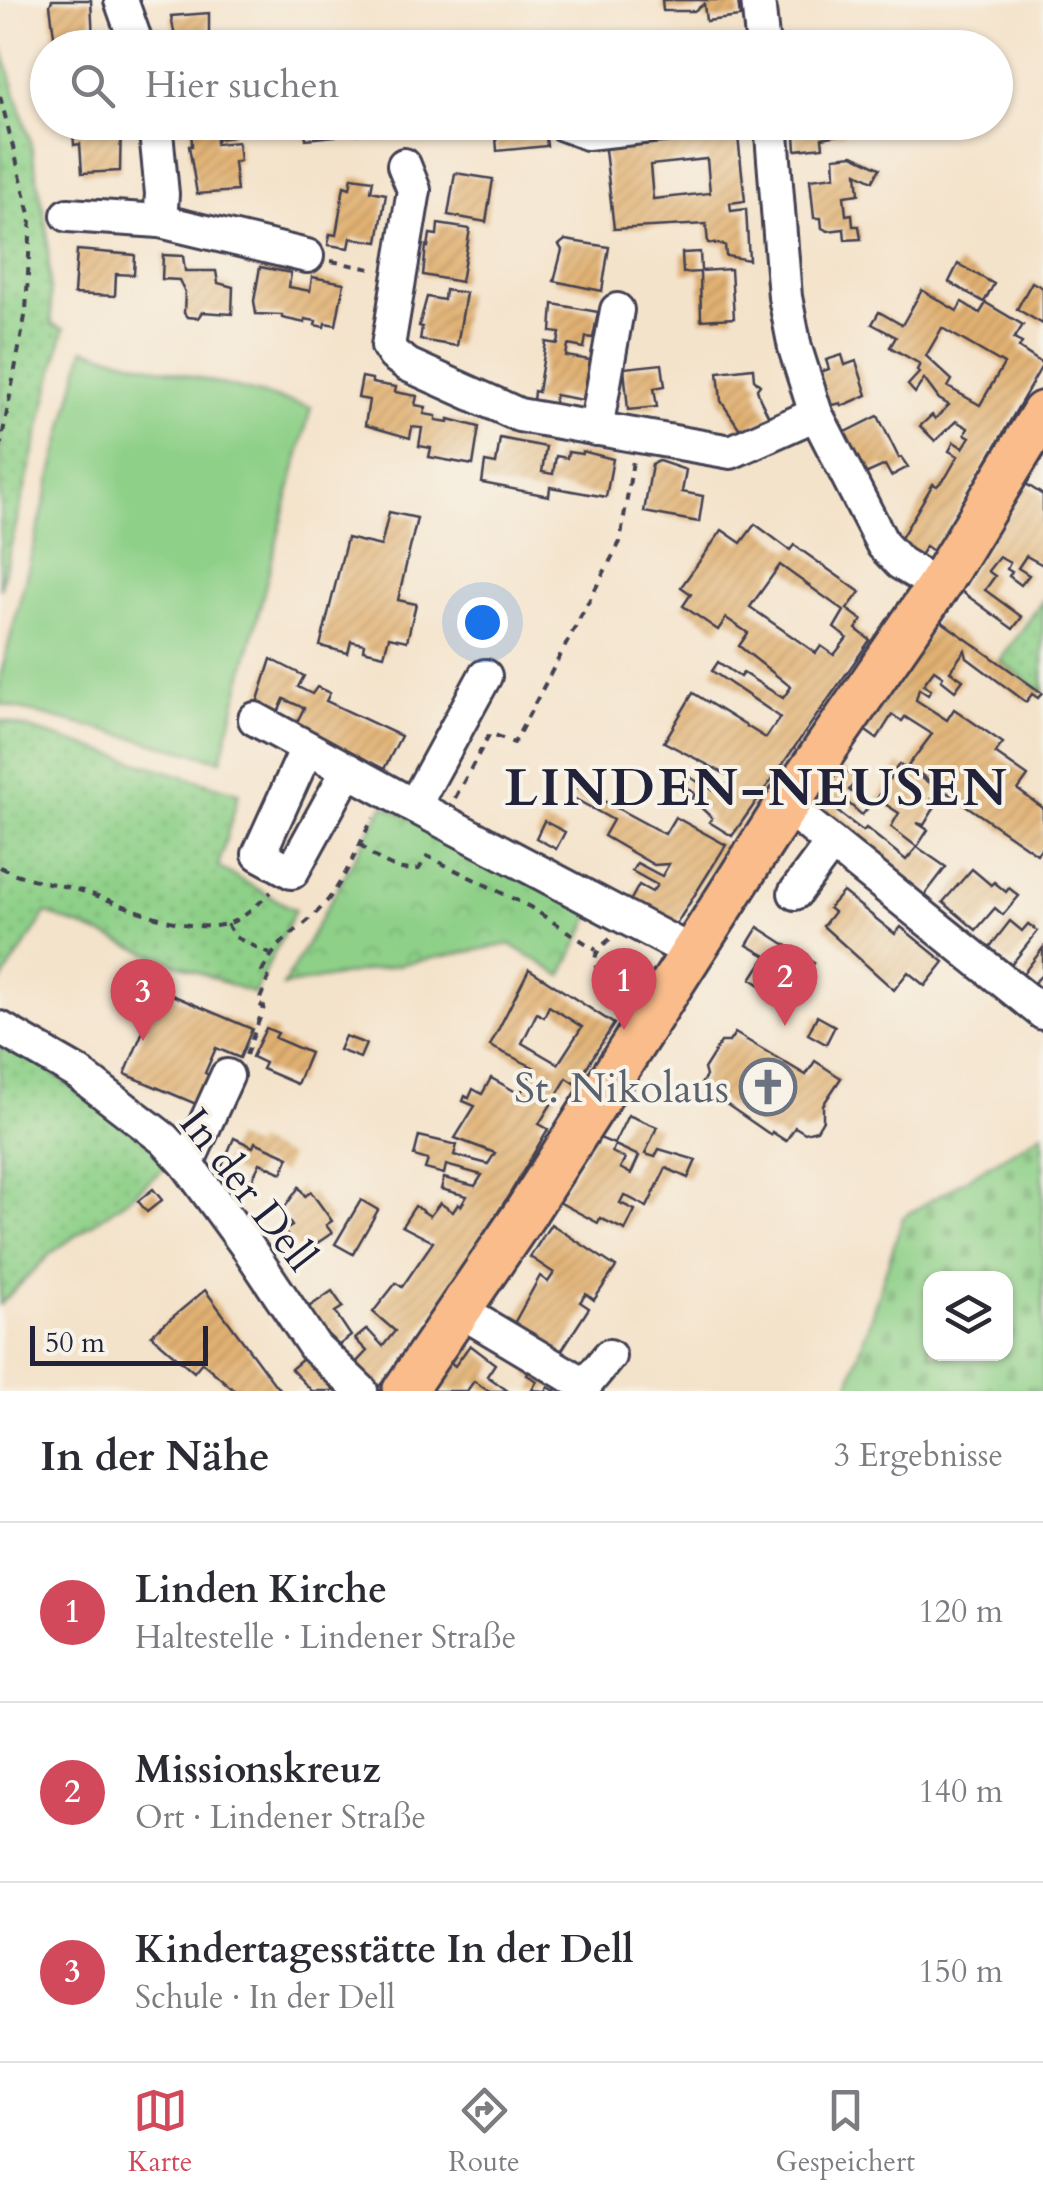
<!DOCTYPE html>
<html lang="de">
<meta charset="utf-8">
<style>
body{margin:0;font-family:Cardo,serif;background:#f7f7f7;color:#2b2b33}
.controls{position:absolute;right:30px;bottom:30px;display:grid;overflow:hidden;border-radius:20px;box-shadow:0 2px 8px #0004}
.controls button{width:90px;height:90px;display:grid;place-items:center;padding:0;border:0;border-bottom:2px solid #e1e1e2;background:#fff;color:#2b2b33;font:50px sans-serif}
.scale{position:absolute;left:30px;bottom:25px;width:178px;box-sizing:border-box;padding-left:10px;border:5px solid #22223b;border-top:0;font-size:28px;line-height:35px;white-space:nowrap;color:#22223b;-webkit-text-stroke:8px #f7f3e8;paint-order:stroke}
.you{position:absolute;left:482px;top:622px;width:35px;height:35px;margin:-25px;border:8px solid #fff;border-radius:50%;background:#1a73e8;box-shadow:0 0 0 15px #1a73e833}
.badge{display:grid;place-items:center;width:65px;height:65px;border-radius:50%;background:#d1495b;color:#fff;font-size:32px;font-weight:700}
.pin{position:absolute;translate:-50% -82px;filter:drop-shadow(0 2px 5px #0008)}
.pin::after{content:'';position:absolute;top:52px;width:35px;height:30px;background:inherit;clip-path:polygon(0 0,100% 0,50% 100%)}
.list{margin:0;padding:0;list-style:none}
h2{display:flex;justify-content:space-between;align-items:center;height:130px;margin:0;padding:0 40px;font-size:42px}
h2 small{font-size:32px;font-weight:400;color:#7c7c81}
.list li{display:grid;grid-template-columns:65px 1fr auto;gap:30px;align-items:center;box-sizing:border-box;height:180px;padding:0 40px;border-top:2px solid #e1e1e2}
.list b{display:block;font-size:38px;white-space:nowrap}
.list p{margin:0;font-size:32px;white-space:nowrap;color:#7c7c81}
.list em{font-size:32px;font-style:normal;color:#7c7c81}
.icon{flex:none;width:55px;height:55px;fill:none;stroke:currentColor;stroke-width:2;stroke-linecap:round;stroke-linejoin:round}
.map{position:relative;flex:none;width:1043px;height:1391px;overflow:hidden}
.search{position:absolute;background:#fff;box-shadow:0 2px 8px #0004;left:30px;right:30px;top:30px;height:110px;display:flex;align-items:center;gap:25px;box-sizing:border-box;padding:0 35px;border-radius:55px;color:#7c7c81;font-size:38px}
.sheet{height:670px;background:#fff}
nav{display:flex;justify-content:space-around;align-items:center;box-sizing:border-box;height:140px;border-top:2px solid #e1e1e2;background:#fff;font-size:28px;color:#7c7c81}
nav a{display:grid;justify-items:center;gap:5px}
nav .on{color:#d1495b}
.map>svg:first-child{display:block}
</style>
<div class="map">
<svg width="1043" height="1391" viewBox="0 0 1043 1391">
<defs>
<pattern id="grass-dots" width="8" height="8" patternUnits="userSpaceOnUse" patternTransform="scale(2.5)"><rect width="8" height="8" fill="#8ed088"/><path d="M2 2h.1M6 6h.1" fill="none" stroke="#7ab276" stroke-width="1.8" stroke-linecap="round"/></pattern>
<pattern id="cemetery-stones" width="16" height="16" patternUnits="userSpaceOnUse" patternTransform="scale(2.5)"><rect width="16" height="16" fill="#8ed088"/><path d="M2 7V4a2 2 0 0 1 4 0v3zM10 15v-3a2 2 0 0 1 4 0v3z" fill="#7ab276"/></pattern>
<pattern id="park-crowns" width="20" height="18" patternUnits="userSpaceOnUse" patternTransform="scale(2.5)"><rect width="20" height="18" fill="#8ed088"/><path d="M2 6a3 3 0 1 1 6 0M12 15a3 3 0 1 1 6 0" fill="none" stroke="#7ab276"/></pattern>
<pattern id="building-hatch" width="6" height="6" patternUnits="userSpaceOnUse" patternTransform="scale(2.5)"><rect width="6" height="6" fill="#e1b172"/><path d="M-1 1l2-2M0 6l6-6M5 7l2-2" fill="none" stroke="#c19864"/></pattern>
</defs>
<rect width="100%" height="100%" fill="#f7f3e8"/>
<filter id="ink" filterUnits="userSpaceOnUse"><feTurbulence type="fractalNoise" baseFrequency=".01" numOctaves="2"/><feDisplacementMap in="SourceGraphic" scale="20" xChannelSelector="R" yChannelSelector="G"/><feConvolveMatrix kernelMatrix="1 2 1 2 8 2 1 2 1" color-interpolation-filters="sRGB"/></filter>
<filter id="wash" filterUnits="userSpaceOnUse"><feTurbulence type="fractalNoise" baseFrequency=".0048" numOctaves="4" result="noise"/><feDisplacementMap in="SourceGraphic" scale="40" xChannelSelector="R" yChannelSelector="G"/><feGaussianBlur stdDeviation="2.25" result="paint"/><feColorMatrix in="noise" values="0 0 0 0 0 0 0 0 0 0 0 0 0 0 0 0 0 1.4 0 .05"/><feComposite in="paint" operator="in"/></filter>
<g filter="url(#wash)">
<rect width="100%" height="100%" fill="#f4e3cb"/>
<g fill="url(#grass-dots)" stroke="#587962" stroke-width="2.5">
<path d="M0,41L30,140L47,229L52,325L64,329L0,590Z"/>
<path d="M1043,600V692L1000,661Z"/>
<path d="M0,720L239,793L218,867L295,910L254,994L46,913L0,984Z"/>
<path d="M0,1035L173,1161L129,1198L50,1254L0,1305Z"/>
</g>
<path fill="url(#cemetery-stones)" stroke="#587962" stroke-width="2.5" fill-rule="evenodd" d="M1043,1133V1391H847L903,1217ZM930,1278H1006V1354H930Z"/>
<path fill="url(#park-crowns)" stroke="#587962" stroke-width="2.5" d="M384,805L593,912L562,976L510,944L283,986Z"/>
<path fill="#8ed088" stroke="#587962" stroke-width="2.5" d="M84,349L311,407L221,760L0,704V678Z"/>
<g id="blocks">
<g fill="url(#building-hatch)" fill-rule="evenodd">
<path d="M52,0H91L93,41L55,43L50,5Z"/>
<path d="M662,0H738L740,17L706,21L704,4L694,11H663Z"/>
<path d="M209,13V48H177L171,16Z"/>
<path d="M94,122H121L120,171L82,173L80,144L74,145L73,130L95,129Z"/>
<path d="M191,122H231L232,137L216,139V144L238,142L240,161L234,162L237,191L197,194L189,146H192Z"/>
<path d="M304,122H335L336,136L306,139Z"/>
<path d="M356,122H406V125L394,126V130L357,134Z"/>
<path d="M495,122H544L547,146L497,151Z"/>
<path d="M805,122H842L844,134L822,138L823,147L796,150L795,135L806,134Z"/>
<path d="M737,127L745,201L730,203L731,211L746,209L749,260L726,256L725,245L708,243L706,224L614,229L604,141ZM707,159L710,193L653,199L650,165Z"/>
<path d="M853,155L880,168L873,181L857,173L859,194L844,196L846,215L852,214L853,226H859L861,239L845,240L844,229L828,231L822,228L821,218H814L810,179L835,176L834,157Z"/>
<path d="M455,173L493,179L486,222L448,215Z"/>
<path d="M352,177L373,180L371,191L386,194L378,242L351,238L349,248L328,245L330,234L336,235L344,186L350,188Z"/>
<path d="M438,224L470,229L461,282L423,275L426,246L428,247L430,234L437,235Z"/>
<path d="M565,240L609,247L602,291L554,281L562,250L559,245Z"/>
<path d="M77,250L135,255L134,275L116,274L115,296L74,294Z"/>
<path d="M700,252L701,271L731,269L734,318L701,320L700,272L683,273L682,253Z"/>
<path d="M163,255L183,256L185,271H216L218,283L233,287L232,314L202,312L198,318L187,317L184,313L185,292L179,280L162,279Z"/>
<path d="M958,264L994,284L984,302L949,282Z"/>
<path d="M260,267L291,273L289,287L310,291L312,277L344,283L336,325L325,323L324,327L315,325L316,321L305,319V323L282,318V315L256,314L254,301Z"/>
<path d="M1032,282L1043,288V324L1017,309Z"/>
<path d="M445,290L466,293L457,346L420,340L422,327L419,326L427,297L444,300Z"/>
<path d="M922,290L957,311L962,302L980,313L986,303L1023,325L1014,339L1022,343L1019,348L1043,364L952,522L933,551L926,546L919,557L898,543L933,484L937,486L946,477L958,456L949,451L954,442L963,448L970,437L965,434L968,428L956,421L935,441L920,426L932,415L935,419L949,405L939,399L924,379L915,393L908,385L919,373L917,370L920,364L890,347L896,337L872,324L879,312L902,325ZM942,328L1004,364L980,405L948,387L952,380L926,356Z"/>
<path d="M553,304L598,312L593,338L586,337L584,348L568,345L566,356L590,360L583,400L555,395L554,405L533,402L534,391L538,392L546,342L558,344L560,333L551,332Z"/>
<path d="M842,355L845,365L856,361L867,395L842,406L841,403L829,406L818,373L829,369L826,360Z"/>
<path d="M662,364L665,386L654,388L657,407L628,410L624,368Z"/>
<path d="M753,368L754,379L760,385L757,389L760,399L769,417L741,431L721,401L718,372Z"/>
<path d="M362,377L372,379V383L396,387L395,392L417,396L415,405L426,407L424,414L436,416V420L449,422V419L479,427L473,465L429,457L431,448L419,446L422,428L412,427L410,438L365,425L369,400L358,398Z"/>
<path d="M878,416L899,458L901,457L908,467L891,476L885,465L863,475L842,434Z"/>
<path d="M500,438L546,447L542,472L553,474L556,456L567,458L568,452L582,454V451L613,459L606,497L550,487L549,496L482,483L485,462L496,464Z"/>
<path d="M659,461L686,470L682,492L703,496L699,522L644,512L652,464Z"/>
<path d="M1026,484L1043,495V565L1026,556L1018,568L1029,575L1021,585L1009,576L1012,572L1007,569L1010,563L999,557L988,571L995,576L985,590L1022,617L1013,629L958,589Z"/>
<path d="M389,512L417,518L398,600L416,604L407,641L389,637L384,655L363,650L364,644L351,641L348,653L320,646L347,538L381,546Z"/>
<path d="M755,524L790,550L794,545L860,592L847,609L862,620L856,629L870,640L732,836L709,822L712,818L692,799L695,794L685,786L688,781L685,779L687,776L719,793L733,778L664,742L693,693L766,738L780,717L712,671L718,662L740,677L743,673L783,698L791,687L739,646L748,633L726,618L718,630L683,606L691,594L681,587L722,530L741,543ZM780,565L844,611L834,628L847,638L834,655L821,646L816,653L750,607Z"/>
<path d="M938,619L1042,693L1038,698L1032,694L1026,702L967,658L965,650L950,671L963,680L955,691L941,680L943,676L934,670L923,685L931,690L928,695L919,689L916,700L947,720L954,709L1003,743L995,753L1028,776L1018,790L1043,808V846L1037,854L908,766L932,734L905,717L902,721L892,715L877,739L863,729Z"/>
<path d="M271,659L304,676L298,687L312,694L317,687L330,693L326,701L401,736L384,769L294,728L304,708L284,699L277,715L256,706Z"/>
<path d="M899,764L939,789L932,799L938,802L924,825L917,823L928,830L917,847L891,827L899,813L877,799Z"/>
<path d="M837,765L857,779L849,790L869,807L862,815L846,801L838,812L863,831L866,828L906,860L917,847L946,867L920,901L805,810Z"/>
<path d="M576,786L665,834L675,817L726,845L672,931L627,907L639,885L652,892L657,885L632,871L637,863L662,876L669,864L654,865L604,836L613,820L570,796Z"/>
<path d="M544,821L565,832L556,849L536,838Z"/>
<path d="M972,869L991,885L994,882L1006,892L1009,888L1019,896L1003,915L995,908L976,930L943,902Z"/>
<path d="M843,892L895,934L901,927L944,962L925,986L908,972L894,990L823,926L834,912L829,908Z"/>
<path d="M1010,921L1022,931L1028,924L1038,931L1011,965L989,948Z"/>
<path d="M758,927L814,963L788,1003L751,979L766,956L747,945Z"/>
<path d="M1043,948V974L1034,983L1023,974Z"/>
<path d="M529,969L614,1024L576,1084L567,1078L539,1124L548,1129L511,1192L412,1345L398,1358L400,1360L377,1389L353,1366L367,1351L355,1339L367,1329L383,1346L395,1331L373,1312L396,1283L402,1287L433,1242L402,1226L415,1206L430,1216L440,1203L453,1212L458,1204L461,1206L467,1196L441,1189L444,1178L475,1186L482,1175L446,1165L444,1174L425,1169L428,1160L414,1156L419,1136L457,1145L454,1155L488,1164L495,1153L455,1138L475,1106L463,1101L465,1096L469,1098L473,1089L482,1094L491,1078L520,1094L535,1068L490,1046ZM549,1006L582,1027L558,1064L522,1043L537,1013L544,1017Z"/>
<path d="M160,990L252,1029L240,1058L216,1048L205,1073L213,1077L201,1106L125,1074Z"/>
<path d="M817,1016L835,1026L826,1044L808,1034Z"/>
<path d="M266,1028L278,1033L275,1038L310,1053L297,1084L262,1069L265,1063L252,1057Z"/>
<path d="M735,1033L806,1075L815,1061L841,1078L823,1105V1120L817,1130L805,1133L795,1127L786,1141L772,1132L771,1135L700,1086L706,1076L704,1069L721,1042H729Z"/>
<path d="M345,1036L366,1044L360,1058L339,1050Z"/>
<path d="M628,1115L657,1127L645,1154L655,1157L659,1149L696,1160L688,1178L666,1168L647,1207L624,1195L620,1203L635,1210L625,1230L600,1218L598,1223L557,1201L595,1136L614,1144ZM615,1145L639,1156L631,1174L620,1168L625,1159L612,1152Z"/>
<path d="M234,1138L253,1147L255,1142L289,1157L282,1173L260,1163L252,1180L222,1166Z"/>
<path d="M299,1187L305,1196L311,1192L332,1221L326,1225L332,1233L301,1254L284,1231L292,1226L282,1211Z"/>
<path d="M153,1189L162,1200L147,1212L138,1201Z"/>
<path d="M361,1200L378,1210L353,1254L335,1244Z"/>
<path d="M551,1224L616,1267L594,1300L586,1294L580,1302L589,1308L558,1356L512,1327L540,1276L548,1282L554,1273L530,1257Z"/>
<path d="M205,1290L276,1386L282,1391H235L202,1362L194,1372L151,1335Z"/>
<path d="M332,1291L343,1307L335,1312L351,1336L335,1348L306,1309Z"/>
<path d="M470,1345L495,1364L487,1376L508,1391H488L474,1381L467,1391H430L450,1362L455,1366Z"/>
<path d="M310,1353L347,1391H312L291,1369Z"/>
<path d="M533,1364L562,1380L555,1391L548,1387L546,1391L532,1390L537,1381L527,1375Z"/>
</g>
</g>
</g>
<g filter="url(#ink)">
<use href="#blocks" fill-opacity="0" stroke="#423f51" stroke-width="2.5"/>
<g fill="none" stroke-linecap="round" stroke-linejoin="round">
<g stroke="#423f51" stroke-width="38">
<g id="minor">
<path d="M121,0L138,48"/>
<path d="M758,0L763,48"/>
<path d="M155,122L162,194L160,221"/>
<path d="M771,122L785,297L795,348L816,414L883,545L900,563L938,586"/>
<path d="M563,124L587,133L689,122"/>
<path d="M404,165L414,190L388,346L394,355L408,365L519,415L731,452L816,414"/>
<path d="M68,215L160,221L307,256"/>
<path d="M596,429L617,310"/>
<path d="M485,676L414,806L691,952"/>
<path d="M255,719L414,806"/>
<path d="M307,748L259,854L292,872L348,770"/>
<path d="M786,806L1043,1013"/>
<path d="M795,893L832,843"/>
<path d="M0,1028L78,1073L164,1139L187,1164L249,1249L314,1346L361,1391"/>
<path d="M187,1164L227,1076"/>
<path d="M459,1310L585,1385L609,1356"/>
</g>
</g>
<g stroke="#423f51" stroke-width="48">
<path id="major" d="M404,1391L524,1215L786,806L938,586L1043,413"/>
</g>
<g stroke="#423f51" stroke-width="4" stroke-dasharray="8 8" stroke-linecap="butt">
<path d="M0,96L31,218L26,311L0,449"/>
<path d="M331,261L371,269"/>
<path d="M455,798L490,733L514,743L620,542L633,461"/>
<path d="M360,844C377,860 395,873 419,869L427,856L530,907L596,950"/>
<path d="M0,867C24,880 55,883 82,891C123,903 183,935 226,924C243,920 258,904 271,892"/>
<path d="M227,924L235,937L270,954"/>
<path d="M610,939C579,963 602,976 623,996"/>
<path d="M246,1055L264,1007L258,1004L269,976L262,972C280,935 296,935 321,908C345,882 357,848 373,818"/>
</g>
<use href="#minor" stroke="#fff" stroke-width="32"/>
<use href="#major" stroke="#f9bc8a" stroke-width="42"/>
</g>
</g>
<defs>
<g id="church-ring" transform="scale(2.875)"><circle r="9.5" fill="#f7f3e8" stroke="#6b7280" stroke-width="1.5"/><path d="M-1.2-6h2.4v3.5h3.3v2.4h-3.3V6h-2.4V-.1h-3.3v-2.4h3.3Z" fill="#6b7280"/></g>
</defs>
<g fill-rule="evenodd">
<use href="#church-ring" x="768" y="1087"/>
</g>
<g text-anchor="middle" stroke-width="8" stroke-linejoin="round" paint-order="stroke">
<g font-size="42" fill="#5b616d" stroke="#f7f3e8" text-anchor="end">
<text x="729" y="1102">St. Nikolaus</text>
</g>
<g font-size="42" fill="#22223b" stroke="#f7f3e8">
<text transform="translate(249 1189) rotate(52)" y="15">In der Dell</text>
</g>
<g font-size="52" font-weight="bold" letter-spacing="2.5" fill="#22223b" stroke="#f7f3e8">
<text x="757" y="805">LINDEN-NEUSEN</text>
</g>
</g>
</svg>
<div class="controls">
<button><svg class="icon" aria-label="layers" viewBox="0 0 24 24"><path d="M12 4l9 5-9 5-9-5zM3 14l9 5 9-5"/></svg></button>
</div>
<div class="scale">50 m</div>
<div class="you"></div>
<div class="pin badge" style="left:624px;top:1030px">1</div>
<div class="pin badge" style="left:785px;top:1026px">2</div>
<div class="pin badge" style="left:143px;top:1041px">3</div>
<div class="search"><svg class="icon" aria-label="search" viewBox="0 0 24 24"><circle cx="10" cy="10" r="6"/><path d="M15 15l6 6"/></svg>Hier suchen</div>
</div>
<section class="sheet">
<h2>In der Nähe<small>3 Ergebnisse</small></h2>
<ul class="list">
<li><span class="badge">1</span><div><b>Linden Kirche</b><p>Haltestelle · Lindener Straße</p></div><em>120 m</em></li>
<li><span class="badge">2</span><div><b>Missionskreuz</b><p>Ort · Lindener Straße</p></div><em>140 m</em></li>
<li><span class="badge">3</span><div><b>Kindertagesstätte In der Dell</b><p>Schule · In der Dell</p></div><em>150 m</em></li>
</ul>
</section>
<nav>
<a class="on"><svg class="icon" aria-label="map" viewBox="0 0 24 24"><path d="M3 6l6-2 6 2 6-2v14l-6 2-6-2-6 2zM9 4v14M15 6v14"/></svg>Karte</a>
<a><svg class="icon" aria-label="directions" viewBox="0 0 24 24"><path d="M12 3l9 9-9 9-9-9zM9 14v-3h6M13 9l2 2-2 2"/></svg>Route</a>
<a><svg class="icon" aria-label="saved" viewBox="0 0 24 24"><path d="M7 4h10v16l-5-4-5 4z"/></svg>Gespeichert</a>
</nav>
